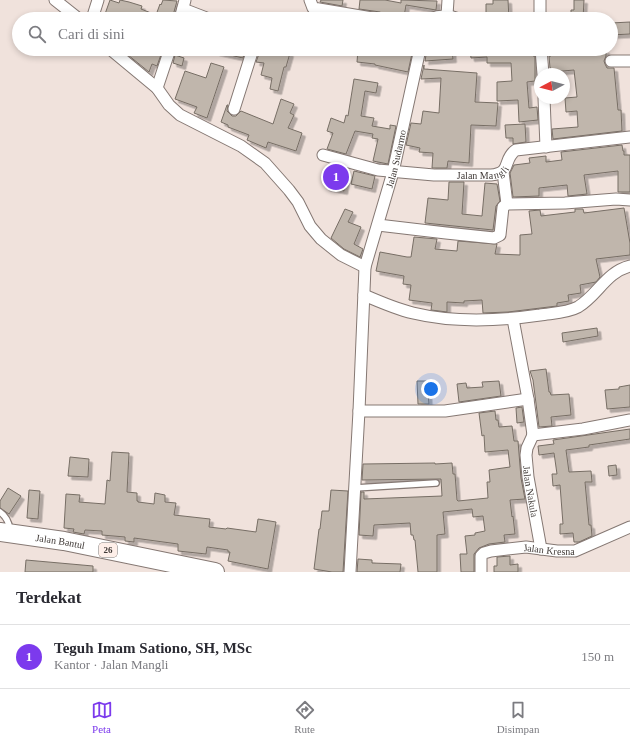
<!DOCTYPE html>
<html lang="id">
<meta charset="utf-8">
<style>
body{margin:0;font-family:Georgia,serif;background:#f2f2f3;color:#2b2b33}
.compass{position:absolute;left:534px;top:68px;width:36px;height:36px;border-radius:50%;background:#fff;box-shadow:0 2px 6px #0003;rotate:263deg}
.you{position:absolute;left:431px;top:389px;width:14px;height:14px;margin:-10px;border:3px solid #fff;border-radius:50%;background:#1a73e8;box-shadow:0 0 0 6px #1a73e833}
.badge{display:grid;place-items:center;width:26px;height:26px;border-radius:50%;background:#7c3aed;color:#fff;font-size:13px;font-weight:700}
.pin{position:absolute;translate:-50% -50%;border:2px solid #fff;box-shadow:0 1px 4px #0006}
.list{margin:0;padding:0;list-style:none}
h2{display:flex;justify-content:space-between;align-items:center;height:52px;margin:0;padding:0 16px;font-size:17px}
h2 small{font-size:13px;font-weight:400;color:#7c7c81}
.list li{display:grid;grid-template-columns:26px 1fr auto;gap:12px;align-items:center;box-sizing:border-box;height:64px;padding:0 16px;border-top:1px solid #e1e1e2}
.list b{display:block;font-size:15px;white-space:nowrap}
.list p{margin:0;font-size:13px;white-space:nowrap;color:#7c7c81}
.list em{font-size:13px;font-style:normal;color:#7c7c81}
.icon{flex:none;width:22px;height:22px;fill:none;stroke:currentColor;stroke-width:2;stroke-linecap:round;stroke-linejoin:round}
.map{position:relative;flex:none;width:630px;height:572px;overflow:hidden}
.search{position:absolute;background:#fff;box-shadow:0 2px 6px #0003;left:12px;right:12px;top:12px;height:44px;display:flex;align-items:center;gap:10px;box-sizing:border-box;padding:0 14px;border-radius:22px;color:#7c7c81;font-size:15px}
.sheet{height:116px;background:#fff}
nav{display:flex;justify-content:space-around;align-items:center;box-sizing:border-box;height:56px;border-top:1px solid #e1e1e2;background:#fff;font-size:11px;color:#7c7c81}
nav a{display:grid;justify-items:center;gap:2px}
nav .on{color:#7c3aed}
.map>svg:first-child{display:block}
</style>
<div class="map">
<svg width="630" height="572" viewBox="0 0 630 572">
<defs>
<filter id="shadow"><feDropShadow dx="3.5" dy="3.5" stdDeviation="0" flood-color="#0004"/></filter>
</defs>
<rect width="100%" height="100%" fill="#f0e2dc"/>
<g fill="#c0b6ac" stroke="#776e65" filter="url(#shadow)">
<path d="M110,0L119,3L120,0L129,2L142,6L141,9L156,15L160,4L161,5L163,0L177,1L172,19H122L105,14Z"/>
<path d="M321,0H343L342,6L320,2Z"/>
<path d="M360,0H385L401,3V0L437,1L436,10L406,5L404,17L394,15L393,19H385L383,14L380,12L359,9Z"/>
<path d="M493,0H508L509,19H486V4H493Z"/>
<path d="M574,0H584L583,19H571V10H574Z"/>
<path d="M630,22V34L611,35V23Z"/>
<path d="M130,49H163L157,66L152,64L149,72L128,55Z"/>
<path d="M217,49H240L245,51L243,58L216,52Z"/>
<path d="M358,49H413L408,72L375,65V64L357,62Z"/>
<path d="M427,49H452L453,59L425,61Z"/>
<path d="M470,49H532L533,56H535V81L527,82L529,108L537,107L538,120L519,122L518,100L497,101V82L512,81L511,63H487V57L471,58Z"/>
<path d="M552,49H585V52L606,50V56L604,61L605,64L607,68H614L618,110H621L622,131L553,139L552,129L578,127L577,111L566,112L565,98L577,97L574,70L552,72L551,68H550L549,56H551L550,53H552Z"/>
<path d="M278,50L290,53L286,67H284L278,91L270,89L272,78L261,75L264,63L256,62L260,51L276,55Z"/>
<path d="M175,55L184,58L182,66L173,63Z"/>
<path d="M211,63L224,67L207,118L194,113L197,107L175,99L185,71L206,78Z"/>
<path d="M424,65V69L477,73L475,102L498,103L496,126L471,125L469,163L448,161L447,168H432L433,153L419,152L420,148L406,145L411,123L421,124L423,111L439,113L441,78L421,79Z"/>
<path d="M354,79L378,83L376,93L365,91L361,116L374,118L372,126L390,129V125L396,126L388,164L373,161L378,139L372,138L373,134L355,131L346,154L327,149L333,133L327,131L331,118L344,123L346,115L348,116Z"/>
<path d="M281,99L294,104L290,113L294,115L288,128L302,133L296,151L268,142L266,148L247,140L249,135L228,127V125L221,122L227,105H228L227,111L232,116H236L241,111L273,124Z"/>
<path d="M525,124L526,142L513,144V138H506L505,125Z"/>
<path d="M622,145L623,151H624V155H630V192H618V171L584,175L587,194L568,196L567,185L539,188V196L513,197L510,173L514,165L530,163L529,158L546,156V162L562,160L561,152Z"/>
<path d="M354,171L375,176L372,189L351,184Z"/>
<path d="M328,175L346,179L344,191L326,187Z"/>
<path d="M449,182H464L462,214L482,216L485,183L497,184L500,201L496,206L493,230L425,223L428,198L448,200Z"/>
<path d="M624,208L630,243V255L596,259L600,277L596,282L580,285L581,293L568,295L569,301L557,303V306L508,312L483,313L482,300L464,301V303L447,302V312L431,310L432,303L409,300L411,285L403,284L404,276L376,271L380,252L407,257H411L414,237L437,239L435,249L457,251L458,241L497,244L495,254L520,255V235L532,234L529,211L540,210L541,216L575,212V209H583L584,213Z"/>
<path d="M345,209L353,212L348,222L361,227L354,244L363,249L360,257L344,249L331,238Z"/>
<path d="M597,328L598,336L563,342L562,333Z"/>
<path d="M546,369L549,392H550L551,395L569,394L571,415L551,417L552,426L539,427L533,380L530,371Z"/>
<path d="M417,381H427L429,404H418Z"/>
<path d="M499,381L501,396L459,402L457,384L466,383L467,388L483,387L482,382Z"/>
<path d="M630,385V407L607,409L605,390L619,389V387Z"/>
<path d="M522,407L524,422L517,423L516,408Z"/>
<path d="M495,411L496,420H498L499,427L512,426L514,441H518L521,478L525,499L510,500L512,517L513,516L515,534L504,535L505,542L489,544L479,548L474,554V572H461L460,554H467L465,536L475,535V533L485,531L483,516L473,517L472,509L443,512L445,534L437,535V572H418L415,540H414L413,535H411L410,523L374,525L373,536L359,535L361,492H364V499L442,496L441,479L362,480L363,464L435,463V464L452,463L453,474H455L457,500L458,501L488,498L487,482H490L489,470L510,467L508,450L485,452L484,435L482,436L479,413Z"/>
<path d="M630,429V439L589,445V447L566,450L569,472L591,471L592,482H585L589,525H591L592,536L579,542H574L573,533L560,534V524H563L560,485L553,486L552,474H557L554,453L539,455L538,446L554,444L553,440Z"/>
<path d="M112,452L129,453L127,492L137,493V501H138V502L154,504L155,493L165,495V502L176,503L174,515L210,519L209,527L226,529L227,528L256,532L258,519L276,522L268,569L228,561L230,552H228V550L207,547L206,554L178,551V544L134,538V542L125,541V537L102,535V531L85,530L84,534L73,532L74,529L64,528L66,494L80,495L79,502L105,504L107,480L110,481Z"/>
<path d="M70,457L89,459L88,477L68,476Z"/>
<path d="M616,465L617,475L609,476L608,466Z"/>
<path d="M8,488L21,496L9,514L0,508V501Z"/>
<path d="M29,490L40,491L38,519L27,518Z"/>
<path d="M331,490L348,491L343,572H332L314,569L319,529H320L322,511H329Z"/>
<path d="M510,556V565L518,564V572H494V566H497V557Z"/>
<path d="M358,559L372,560V563L401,564L400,572H357Z"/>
<path d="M26,560L93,566V572H25Z"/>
</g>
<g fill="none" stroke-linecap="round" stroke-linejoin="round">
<g stroke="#857873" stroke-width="8">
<g id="lane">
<path d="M355,488L436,483"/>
<path d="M0,512C6,516 9,523 10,530"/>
</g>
</g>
<g stroke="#857873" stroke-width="13">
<g id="street">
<path d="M55,0L79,19"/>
<path d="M310,0L313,8L378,19"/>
<path d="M540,0V19"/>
<path d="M183,9L209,19"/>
<path d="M447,15L448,0"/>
<path d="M92,19L98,0"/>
<path d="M180,19L185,0"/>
<path d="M430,19C440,15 449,15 459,19"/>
<path d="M110,49L157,88L169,105L180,115L241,146L265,163L289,190L298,202L310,226L321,239L341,255L365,267"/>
<path d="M541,49L543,74"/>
<path d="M611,61H630"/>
<path d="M157,88L170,49"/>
<path d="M544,98L546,147"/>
<path d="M234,109L253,49"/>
<path id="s1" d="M323,155L378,170L434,175H491C513,173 502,159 516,150L630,137"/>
<path d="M503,172L507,204"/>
<path d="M378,225L446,233L494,238L500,235L503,207L507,204L565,203L616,199L630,200"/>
<path d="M364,295C380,302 396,309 413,313C454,323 498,321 540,315C552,313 567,313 578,307C598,295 606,272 630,266"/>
<path d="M513,319L528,399L533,435"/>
<path d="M359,411H445L528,399"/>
<path id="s2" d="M533,435L527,448L526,455L528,477L541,549"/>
<path d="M533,435L583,429L630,420"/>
<path id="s3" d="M350,572L359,411L365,267L393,172L420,49"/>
<path id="s4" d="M481,572V556L484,553L491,551L526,547L557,551H575L630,527"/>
</g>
</g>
<g stroke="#857873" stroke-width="20">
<g id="primary">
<path id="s5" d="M0,532L64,541L215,572"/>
</g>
</g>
<use href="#lane" stroke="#fff" stroke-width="5.5"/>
<use href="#street" stroke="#fff" stroke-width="11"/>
<use href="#primary" stroke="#fff" stroke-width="18"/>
</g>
<g text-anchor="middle" stroke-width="4" stroke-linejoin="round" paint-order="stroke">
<rect fill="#feefe9" stroke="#79706c" stroke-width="1" x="99" y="543" width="18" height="14" rx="3"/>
<g font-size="9" font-weight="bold" fill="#403a37">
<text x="108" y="553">26</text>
</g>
<g font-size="10" fill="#403a37" stroke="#feefe9">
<text dy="4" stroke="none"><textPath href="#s3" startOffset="418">Jalan Sudarmo</textPath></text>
<text dy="4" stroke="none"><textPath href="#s1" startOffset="162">Jalan Mangli</textPath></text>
<text dy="4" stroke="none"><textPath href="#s2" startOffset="58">Jalan Nakula</textPath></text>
<text dy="4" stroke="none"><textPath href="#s5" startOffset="61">Jalan Bantul</textPath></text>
<text dy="4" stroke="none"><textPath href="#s4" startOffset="86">Jalan Kresna</textPath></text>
</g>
</g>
</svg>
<svg class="compass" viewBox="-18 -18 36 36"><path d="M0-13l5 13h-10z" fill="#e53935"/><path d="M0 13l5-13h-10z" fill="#7c7c81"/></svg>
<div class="you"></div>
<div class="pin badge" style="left:336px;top:177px">1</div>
<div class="search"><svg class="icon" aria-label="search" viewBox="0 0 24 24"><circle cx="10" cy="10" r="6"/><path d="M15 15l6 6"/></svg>Cari di sini</div>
</div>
<section class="sheet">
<h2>Terdekat<small></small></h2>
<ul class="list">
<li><span class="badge">1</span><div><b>Teguh Imam Sationo, SH, MSc</b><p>Kantor · Jalan Mangli</p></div><em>150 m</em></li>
</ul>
</section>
<nav>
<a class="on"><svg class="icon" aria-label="map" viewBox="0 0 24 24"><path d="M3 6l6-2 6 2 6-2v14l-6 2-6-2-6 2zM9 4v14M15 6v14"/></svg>Peta</a>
<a><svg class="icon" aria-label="directions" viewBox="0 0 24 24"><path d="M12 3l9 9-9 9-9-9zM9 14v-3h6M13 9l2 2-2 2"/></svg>Rute</a>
<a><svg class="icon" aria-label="saved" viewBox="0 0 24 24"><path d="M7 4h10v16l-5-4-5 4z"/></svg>Disimpan</a>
</nav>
